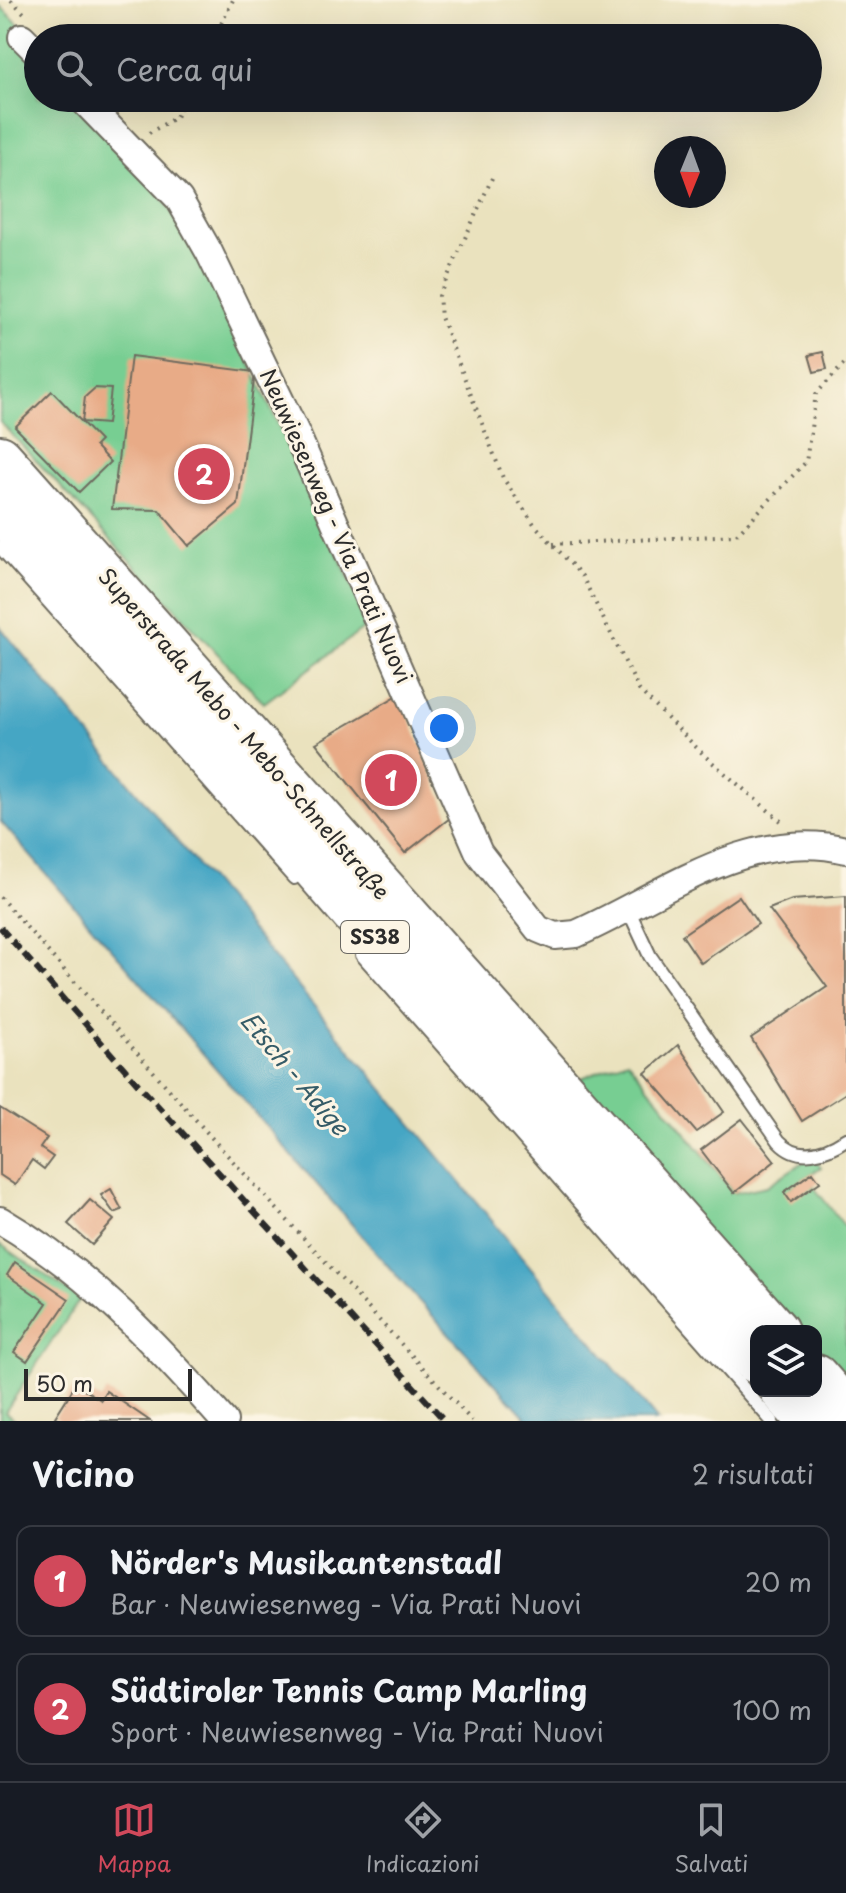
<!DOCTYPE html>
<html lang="it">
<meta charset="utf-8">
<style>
body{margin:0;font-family:"Playpen Sans",sans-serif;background:#20242c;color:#f1f3f6}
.controls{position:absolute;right:24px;bottom:24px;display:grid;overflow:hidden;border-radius:16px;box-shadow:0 8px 32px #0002}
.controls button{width:72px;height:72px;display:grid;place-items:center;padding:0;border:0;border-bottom:2px solid #363941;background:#171b24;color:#f1f3f6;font:40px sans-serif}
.compass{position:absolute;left:654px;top:136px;width:72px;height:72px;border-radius:50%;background:#171b24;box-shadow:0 8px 32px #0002;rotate:181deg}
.scale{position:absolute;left:24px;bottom:20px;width:168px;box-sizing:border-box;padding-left:8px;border:4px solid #2b2b2b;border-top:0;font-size:22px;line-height:28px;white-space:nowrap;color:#2b2b2b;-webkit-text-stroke:6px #fcf5e5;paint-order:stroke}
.you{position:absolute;left:444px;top:728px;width:28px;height:28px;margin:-20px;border:6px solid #fff;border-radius:50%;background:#1a73e8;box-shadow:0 0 0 12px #1a73e833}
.badge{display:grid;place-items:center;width:52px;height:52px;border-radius:50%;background:#d1495b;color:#fff;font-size:26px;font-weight:700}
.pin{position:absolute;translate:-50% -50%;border:4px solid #fff;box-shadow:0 2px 8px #0006}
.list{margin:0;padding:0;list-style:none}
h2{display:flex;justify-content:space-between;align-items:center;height:104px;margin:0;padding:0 32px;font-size:34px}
h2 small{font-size:26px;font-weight:400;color:#9ea1a6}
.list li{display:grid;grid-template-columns:52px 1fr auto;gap:24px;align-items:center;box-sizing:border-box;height:112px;margin:0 16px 16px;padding:0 16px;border:2px solid #363941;border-radius:16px}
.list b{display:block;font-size:30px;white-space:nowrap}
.list p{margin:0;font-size:26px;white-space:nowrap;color:#9ea1a6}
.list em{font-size:26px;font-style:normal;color:#9ea1a6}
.icon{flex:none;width:44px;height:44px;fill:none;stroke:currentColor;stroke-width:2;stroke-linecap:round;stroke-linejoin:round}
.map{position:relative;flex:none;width:846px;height:1421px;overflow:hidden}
.search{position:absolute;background:#171b24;box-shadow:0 8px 32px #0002;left:24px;right:24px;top:24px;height:88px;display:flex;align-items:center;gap:20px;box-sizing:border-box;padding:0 28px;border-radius:44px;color:#9ea1a6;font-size:30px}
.sheet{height:360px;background:#171b24}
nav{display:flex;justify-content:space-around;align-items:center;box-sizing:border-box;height:112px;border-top:2px solid #363941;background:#171b24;font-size:22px;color:#9ea1a6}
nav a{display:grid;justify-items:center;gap:4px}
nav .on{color:#d1495b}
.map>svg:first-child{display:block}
</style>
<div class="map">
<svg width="846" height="1421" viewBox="0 0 846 1421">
<rect width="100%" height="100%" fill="#fcf5e5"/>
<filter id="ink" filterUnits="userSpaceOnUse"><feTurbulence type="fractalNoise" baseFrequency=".0125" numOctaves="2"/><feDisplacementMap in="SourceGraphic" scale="16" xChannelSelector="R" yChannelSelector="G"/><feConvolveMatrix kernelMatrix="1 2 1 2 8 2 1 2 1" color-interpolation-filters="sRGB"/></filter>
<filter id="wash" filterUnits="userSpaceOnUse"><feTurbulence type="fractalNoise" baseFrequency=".006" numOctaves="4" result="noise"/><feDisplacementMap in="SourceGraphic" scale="32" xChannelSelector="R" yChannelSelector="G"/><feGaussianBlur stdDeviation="1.8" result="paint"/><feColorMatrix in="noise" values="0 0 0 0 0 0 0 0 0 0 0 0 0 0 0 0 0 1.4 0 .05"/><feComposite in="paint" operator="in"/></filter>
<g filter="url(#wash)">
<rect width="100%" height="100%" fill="#eae2be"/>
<g fill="#77ce92" stroke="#517c5e" stroke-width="2">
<path d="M0,6L38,43V98H96L198,251L370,624L264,703L0,422Z"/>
<path d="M627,1060L734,1193L767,1186L812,1156L821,1167L785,1192L813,1186L846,1228V1411L816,1377V1331H776L579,1079Z"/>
<path d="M0,1244L80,1299L5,1412L17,1421H0Z"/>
</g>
<path fill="#45a6c4" stroke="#386878" stroke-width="2" d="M0,627L658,1421H529L409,1290L0,821Z"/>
<g id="blocks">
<g fill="#e8ab87">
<path d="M823,352L827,369L814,372L809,355Z"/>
<path d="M131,356L255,372L238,505L189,546L159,510L112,509Z"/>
<path d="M95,388L111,389L107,424L82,422L85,397Z"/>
<path d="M52,391L100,441L95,446L110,462L79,492L15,427Z"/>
<path d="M400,694L450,818L405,853L316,743Z"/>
<path d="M739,896L758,924L701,963L682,935Z"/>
<path d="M846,896V1093L802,1121L751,1038L827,987L769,909L792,900Z"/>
<path d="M678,1045L724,1112L696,1132L645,1073Z"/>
<path d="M0,1108L47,1138L40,1148L53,1157L44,1169L32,1160L15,1185L0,1175Z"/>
<path d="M742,1119L775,1161L734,1193L701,1150Z"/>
<path d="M813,1172L820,1182L791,1202L784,1192Z"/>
<path d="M111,1189L122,1210L114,1213L101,1195Z"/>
<path d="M90,1200L114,1220L92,1245L68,1224Z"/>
<path d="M15,1262L69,1299L27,1361L14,1352L47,1303L7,1275Z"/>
<path d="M76,1384L101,1400L106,1391L150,1421H61L55,1417Z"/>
</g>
</g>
</g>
<g filter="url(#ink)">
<use href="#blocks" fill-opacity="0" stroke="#6e6b5e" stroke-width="2"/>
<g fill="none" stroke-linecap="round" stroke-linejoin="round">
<g stroke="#6e6b5e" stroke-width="16">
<g id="service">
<path d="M0,547L294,878"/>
<path d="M628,909L650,956L779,1141C799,1162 825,1153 846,1139"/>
<path d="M362,955L772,1421"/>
</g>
</g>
<g stroke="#6e6b5e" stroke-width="30">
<g id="minor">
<path d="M22,37L38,53"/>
<path d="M81,98L179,199L209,252L296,433L479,853L538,929L555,936L576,934C660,897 749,826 846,850"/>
<path d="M0,1220C89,1272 157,1345 224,1421"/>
</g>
</g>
<g stroke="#6e6b5e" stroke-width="48">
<g id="trunk">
<path d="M0,458L776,1331"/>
<path d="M0,508L358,918L756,1361"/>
<path d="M816,1377L846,1411"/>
<path d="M783,1391L809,1421"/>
</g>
</g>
<g stroke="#6e6b5e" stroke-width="4" stroke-dasharray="2 6" stroke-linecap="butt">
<path d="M11,0L24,13"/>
<path d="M214,38L233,0"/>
<path d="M149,133L176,117L185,98"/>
<path d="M492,178L439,296L441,317L503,478L534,524L582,576L639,690L706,757L782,822"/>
<path d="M553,544L736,535L806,462L816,394L846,362"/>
<path d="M0,897L218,1145L472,1421"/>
</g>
<use href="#service" stroke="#fff" stroke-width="12"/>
<use href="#minor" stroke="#fff" stroke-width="26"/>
<use href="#trunk" stroke="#fff" stroke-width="44"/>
<path stroke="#2b2b2b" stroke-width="6" stroke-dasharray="12 6" stroke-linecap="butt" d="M0,927L138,1084L445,1421"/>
</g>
</g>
<g text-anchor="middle" stroke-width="6" stroke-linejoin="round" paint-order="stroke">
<rect fill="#fcf5e5" stroke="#6a6863" stroke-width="2" x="341" y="921" width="68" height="32" rx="6"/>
<g font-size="20" font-weight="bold" fill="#2b2b2b">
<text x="375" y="944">SS38</text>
</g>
<g font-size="22" fill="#2b2b2b" stroke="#fcf5e5">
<text transform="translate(336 526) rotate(66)" y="8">Neuwiesenweg - Via Prati Nuovi</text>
<text transform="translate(244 734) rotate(49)" y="8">Superstrada Mebo - Mebo-Schnellstraße</text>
</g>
<g font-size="24" font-style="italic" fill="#355c68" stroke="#fcf5e5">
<text transform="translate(294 1074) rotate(50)" y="8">Etsch - Adige</text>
</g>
</g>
</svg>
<div class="controls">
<button><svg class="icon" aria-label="layers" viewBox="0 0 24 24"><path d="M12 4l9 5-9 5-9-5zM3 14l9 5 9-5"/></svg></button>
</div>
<svg class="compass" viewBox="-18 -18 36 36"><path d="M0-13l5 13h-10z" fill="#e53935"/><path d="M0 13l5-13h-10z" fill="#9ea1a6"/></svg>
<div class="scale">50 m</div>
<div class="you"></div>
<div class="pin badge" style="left:391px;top:780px">1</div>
<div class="pin badge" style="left:204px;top:474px">2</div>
<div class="search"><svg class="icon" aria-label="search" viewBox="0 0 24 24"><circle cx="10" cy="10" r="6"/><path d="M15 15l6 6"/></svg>Cerca qui</div>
</div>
<section class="sheet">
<h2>Vicino<small>2 risultati</small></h2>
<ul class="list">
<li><span class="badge">1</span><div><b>Nörder's Musikantenstadl</b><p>Bar · Neuwiesenweg - Via Prati Nuovi</p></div><em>20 m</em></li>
<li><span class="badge">2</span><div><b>Südtiroler Tennis Camp Marling</b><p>Sport · Neuwiesenweg - Via Prati Nuovi</p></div><em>100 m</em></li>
</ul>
</section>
<nav>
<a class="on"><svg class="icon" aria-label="map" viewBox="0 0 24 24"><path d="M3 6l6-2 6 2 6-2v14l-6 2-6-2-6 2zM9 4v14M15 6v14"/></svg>Mappa</a>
<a><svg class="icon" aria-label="directions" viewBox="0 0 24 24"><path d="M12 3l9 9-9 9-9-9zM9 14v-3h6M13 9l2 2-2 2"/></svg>Indicazioni</a>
<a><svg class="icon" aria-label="saved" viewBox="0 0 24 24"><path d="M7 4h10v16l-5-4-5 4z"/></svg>Salvati</a>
</nav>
